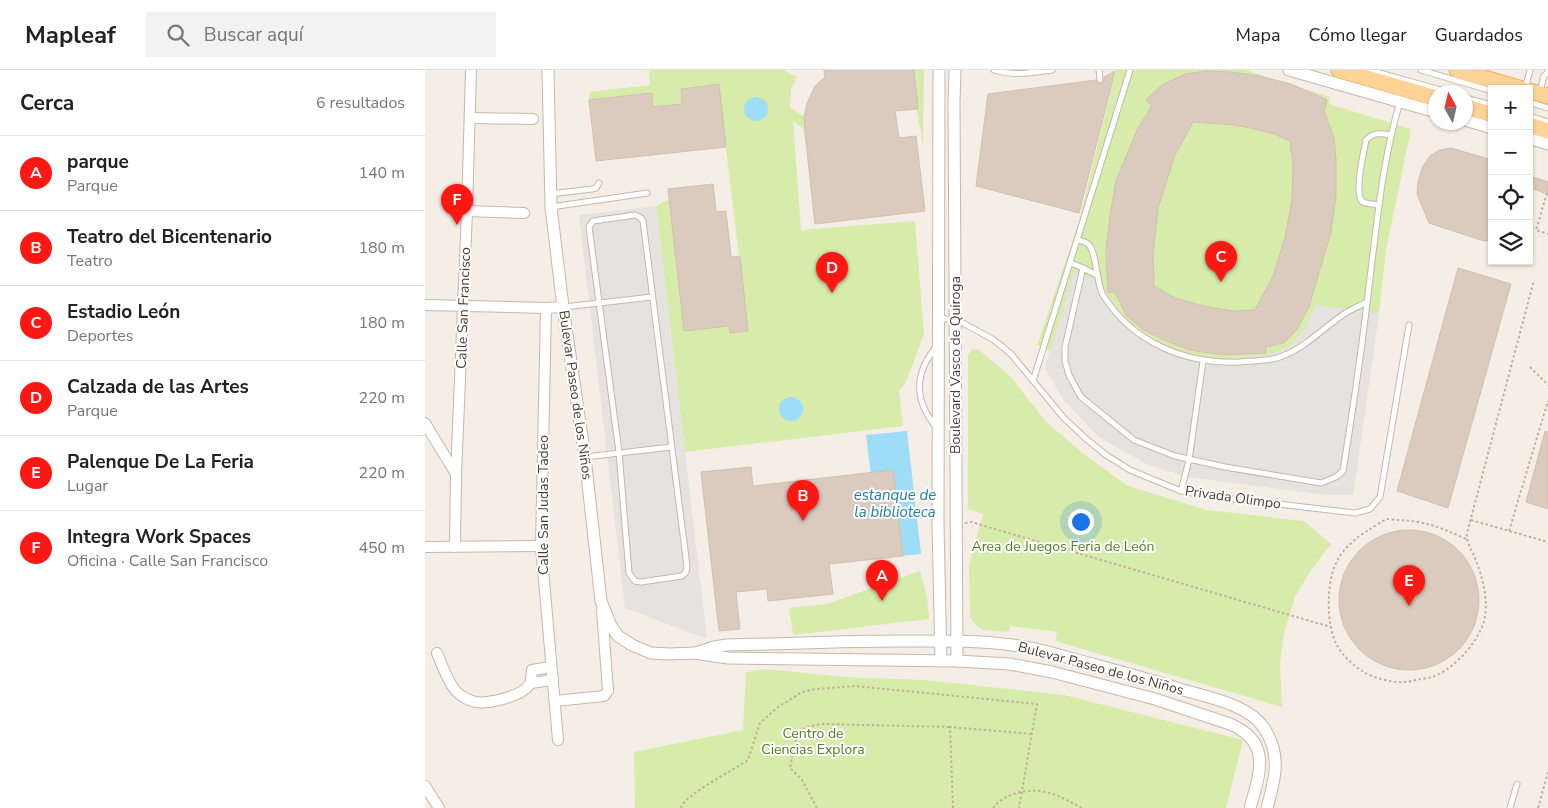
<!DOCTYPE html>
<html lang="es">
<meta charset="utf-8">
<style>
body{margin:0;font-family:"Nunito Sans",sans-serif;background:#f2f2f2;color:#222}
.controls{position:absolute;right:15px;top:15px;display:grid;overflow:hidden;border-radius:0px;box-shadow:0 1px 4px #0004}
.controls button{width:45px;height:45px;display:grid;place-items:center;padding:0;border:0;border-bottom:1px solid #e0e0e0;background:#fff;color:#222;font:25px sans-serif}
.compass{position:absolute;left:1003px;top:15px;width:45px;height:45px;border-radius:50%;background:#fff;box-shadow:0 1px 4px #0004;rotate:352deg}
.you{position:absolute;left:655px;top:451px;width:18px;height:18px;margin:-12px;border:4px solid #fff;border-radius:50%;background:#1a73e8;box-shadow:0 0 0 8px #1a73e833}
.badge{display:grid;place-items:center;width:32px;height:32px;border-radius:50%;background:#ff1813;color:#fff;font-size:16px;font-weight:700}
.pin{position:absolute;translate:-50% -41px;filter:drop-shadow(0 1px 2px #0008)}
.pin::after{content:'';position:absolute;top:26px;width:18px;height:15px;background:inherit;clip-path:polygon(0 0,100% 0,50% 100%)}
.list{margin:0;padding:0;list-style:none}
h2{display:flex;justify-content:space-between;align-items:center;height:65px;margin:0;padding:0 20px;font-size:21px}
h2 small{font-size:16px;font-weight:400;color:#767676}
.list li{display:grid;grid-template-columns:32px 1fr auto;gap:15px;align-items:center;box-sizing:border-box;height:75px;padding:0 20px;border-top:1px solid #e0e0e0}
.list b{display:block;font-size:19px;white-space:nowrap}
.list p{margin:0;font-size:16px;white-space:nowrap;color:#767676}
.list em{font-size:16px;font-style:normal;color:#767676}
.icon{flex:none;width:28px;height:28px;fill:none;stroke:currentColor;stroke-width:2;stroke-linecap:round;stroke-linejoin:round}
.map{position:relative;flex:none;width:1123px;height:738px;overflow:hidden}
header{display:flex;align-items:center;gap:30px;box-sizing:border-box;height:70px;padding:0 25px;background:#fff;border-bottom:1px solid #e0e0e0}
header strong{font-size:24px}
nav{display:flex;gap:28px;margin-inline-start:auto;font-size:18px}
.search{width:350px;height:45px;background:#f2f2f2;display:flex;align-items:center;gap:12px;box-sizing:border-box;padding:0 18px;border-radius:0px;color:#767676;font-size:19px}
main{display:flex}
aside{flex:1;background:#fff}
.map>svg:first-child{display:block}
</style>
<header>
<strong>Mapleaf</strong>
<div class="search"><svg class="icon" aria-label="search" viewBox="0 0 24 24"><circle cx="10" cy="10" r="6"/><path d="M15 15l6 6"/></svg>Buscar aquí</div>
<nav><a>Mapa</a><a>Cómo llegar</a><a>Guardados</a></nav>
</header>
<main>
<aside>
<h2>Cerca<small>6 resultados</small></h2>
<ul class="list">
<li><span class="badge">A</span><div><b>parque</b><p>Parque</p></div><em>140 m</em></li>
<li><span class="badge">B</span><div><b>Teatro del Bicentenario</b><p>Teatro</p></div><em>180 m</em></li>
<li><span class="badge">C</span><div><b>Estadio León</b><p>Deportes</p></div><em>180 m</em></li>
<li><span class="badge">D</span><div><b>Calzada de las Artes</b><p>Parque</p></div><em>220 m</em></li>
<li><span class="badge">E</span><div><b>Palenque De La Feria</b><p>Lugar</p></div><em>220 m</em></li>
<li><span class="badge">F</span><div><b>Integra Work Spaces</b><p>Oficina · Calle San Francisco</p></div><em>450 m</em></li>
</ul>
</aside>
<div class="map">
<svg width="1123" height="738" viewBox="0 0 1123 738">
<rect width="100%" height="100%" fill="#f5eee6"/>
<g fill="#d7ecab">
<path d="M224,0H359L372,7L366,19L365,37L379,47L380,60L368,51L376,160L490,151L499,264L481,312L474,321L478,356L260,382L231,136L244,129L304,256L305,263L323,260L293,14L256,19L259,46L248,47L247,35L228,37L227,23L164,30V22L225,15Z"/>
<path d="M485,0H499L498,75Z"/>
<path d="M691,0H820L905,27L904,34L986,59L961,180L954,243L928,425H904L764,407L724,395L674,367L639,330L620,298L625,281L612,275L653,155Z"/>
<path d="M553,279L586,307L622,353L664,388L703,416L782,440L879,451L906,474L886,500L870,527L859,563L855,593L857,637L630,571L632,562L585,556L584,562L559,560L553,557L545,548L544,495L558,444L543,439V285L546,280Z"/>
<path d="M495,501L502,527L504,549L368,565L364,538L402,534Z"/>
<path d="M341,599L420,607L500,610L639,625L818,670L801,738H210L209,682L318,660L321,602Z"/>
</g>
<g fill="#e5e2df">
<path d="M231,136L282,569L200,538L154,145Z"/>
<path d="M649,202L675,211L684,226L702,250L728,269L764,284L797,289L842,285L864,277L879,260L891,235L954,243L928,425H904L764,407L724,395L674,367L639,330L620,298Z"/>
</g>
<g fill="#9dddf7">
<circle cx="331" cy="39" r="12"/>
<circle cx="366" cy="339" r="12"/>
<path d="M482,361L496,484L456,488L441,365Z"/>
</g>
<g fill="#dacbbe" stroke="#d3bfad" fill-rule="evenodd">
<path d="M399,0H489L493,39L470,41L474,68L491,66L500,141L390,154L380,63L379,47L382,33L390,16L400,7Z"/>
<path d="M690,1L654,143L551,116L563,24L671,10L673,14H676L679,12V7Z"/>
<path d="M782,1L806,2L834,6L866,14L902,30L899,41L909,68L911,90V126L906,162L884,237L872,259L859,273L841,277V283L797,285L765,280L739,270L717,259L701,245L690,222L683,223L681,182L685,146L691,111L713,58L727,36L721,30L737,15L760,4ZM768,52L809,55L826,58L849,64L865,71L868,95L867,130L860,168L848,206L830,240L807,241L779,236L750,228L729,216L728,185L733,138L750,85Z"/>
<path d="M294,14L301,77L171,91L164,30L227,23L228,37L257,34L256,19Z"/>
<path d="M1026,78L1067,90V170L1059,171L1004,153L992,124L993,111L998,96L1005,86L1014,80Z"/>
<path d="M1108,107L1123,112V124L1105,118Z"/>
<path d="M288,114L291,142L301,141L306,187L315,186L323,261L305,263L304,256L259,261L243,119Z"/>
<path d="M1033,198L1086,214L1023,438L972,421Z"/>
<path d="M1120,361L1123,362V439L1101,432Z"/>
<path d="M326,397L328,416L468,400L478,486L404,494L408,524L343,531L342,519L311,522L315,559L294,561L276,402Z"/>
<circle cx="984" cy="530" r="70"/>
</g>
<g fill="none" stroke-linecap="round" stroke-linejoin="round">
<g stroke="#c4b8ab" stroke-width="7">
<g id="service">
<path d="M569,0C588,6 608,3 627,0"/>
<path d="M674,0L675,10"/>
<path d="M944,0L1023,22"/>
<path d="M996,0L1067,21"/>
<path d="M1100,19L1105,0"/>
<path d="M1115,21L1119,6L1123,2"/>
<path d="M1040,28L1067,35"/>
<path d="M1104,32L1123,38"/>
<path d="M1104,46L1123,52"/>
<path d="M125,124L167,119L171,118L174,113"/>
<path d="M954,135C950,134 942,134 938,132C928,126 939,81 941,70C949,62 955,63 966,65"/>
<path d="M126,137L222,123"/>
<path d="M210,145L216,148L218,151L262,496L261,502L257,506L216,512L210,511L204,503L194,382L164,157L168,151Z"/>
<path d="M653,170C656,171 661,172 663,174C672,181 671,213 678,225C708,273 760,294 815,292C827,291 840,291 852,288C878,280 897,259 919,244C926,239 935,236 942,232"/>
<path d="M646,193L658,198L640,277V291L644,305L656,327L709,370L750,386L800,397L896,413L911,407L918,401C928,339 937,278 944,216C952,154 957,91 975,32"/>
<path d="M658,198L672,205"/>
<path d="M139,237L227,227"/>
<path d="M513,248L530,250L538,253L569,270L586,284L638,347L659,367L681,385L705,400L756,421L784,426L930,443L945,439L955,427L984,255"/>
<path d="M511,277C489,304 489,330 511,357"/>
<path d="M608,311L705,0"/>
<path d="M160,387L246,377"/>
<path d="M756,421L764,390L778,291"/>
<path d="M1085,738L1092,714"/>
</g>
</g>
<g stroke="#c4b8ab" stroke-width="12">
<g id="minor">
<path d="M45,48L108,49"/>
<path d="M42,141L99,143"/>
<path d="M0,235L121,238L138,237"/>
<path d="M121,238L116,476L133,670"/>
<path d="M0,353L31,404"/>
<path d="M0,477L116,476"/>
<path d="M30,477L31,405L42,141L46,0"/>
<path d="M12,583C16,593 24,614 31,621C35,626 44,631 51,632C64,634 97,626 104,615C107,611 106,605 107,600L126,597"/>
<path d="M106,613L128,610"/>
<path d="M130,631L179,626L183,621L177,540"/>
<path d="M0,716L14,738"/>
</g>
</g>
<g stroke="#c4b8ab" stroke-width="13">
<g id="tertiary">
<path d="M123,0L126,137L138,237L160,387L176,531L186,556L193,566L207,575L226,583L245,584L269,583L303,588L532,591L585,594L627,602L730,629L805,654C847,672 835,703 825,738"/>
<path d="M514,0L513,454L516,591"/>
<path d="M530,0L529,31L532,591"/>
<path d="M864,0L1011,42"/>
<path d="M1040,50L1067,58"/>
<path d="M1104,68L1123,74"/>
<path d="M271,583L289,577L302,575C359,574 416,571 473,571C511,571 549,570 587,575C615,578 643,588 671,595C699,603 728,610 755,619C782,627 823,634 839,658C857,685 850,709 842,738"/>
</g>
</g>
<g stroke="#eeaf5b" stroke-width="17">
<g id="primary">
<path d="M914,0L1011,28"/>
<path d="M1032,0L1097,19"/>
<path d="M1104,21L1123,26"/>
<path d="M1040,37L1067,44"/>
<path d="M1104,55L1123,61"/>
</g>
</g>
<g stroke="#c4af98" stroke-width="2" stroke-dasharray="2.5 2.5" stroke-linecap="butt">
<path d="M1122,123L1111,160L1123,164"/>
<path d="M1105,297L1123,315"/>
<path d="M1046,450L1123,472"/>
<path d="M540,453L547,452L556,455L906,557"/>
<path d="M1084,461L1123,331"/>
<path d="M1041,469C1017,458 1001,451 973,450C970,450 965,449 962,449C957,451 950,456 945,459C933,466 917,479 911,493C901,513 901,558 913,577C918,586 928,595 937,601C948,608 967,613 980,612C988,611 995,609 1003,608C1026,603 1053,573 1059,551C1064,532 1058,508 1051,491C1048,481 1041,474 1042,463L1109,210"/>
<path d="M256,738C258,726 310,699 323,690L335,653L353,637L377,622L391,619L430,616L612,634L594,738"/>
<path d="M392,738L377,710L365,698C367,689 370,665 377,660C383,655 392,655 400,654L525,657"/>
<path d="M528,738L525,657L608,664"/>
<path d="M568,738C580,723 602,718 621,722C634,725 645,732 657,738"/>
<path d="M1113,738L1123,702"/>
</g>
<use href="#service" stroke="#fff" stroke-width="5"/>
<use href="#minor" stroke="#fff" stroke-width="10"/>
<use href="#tertiary" stroke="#fff" stroke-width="11"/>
<use href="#primary" stroke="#ffd395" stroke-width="15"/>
</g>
<g text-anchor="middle" stroke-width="4" stroke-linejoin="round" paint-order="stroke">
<g font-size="14" fill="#483e35" stroke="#fff">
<text transform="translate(38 238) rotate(-88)" y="5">Calle San Francisco</text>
<text transform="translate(530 295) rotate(-90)" y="5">Boulevard Vasco de Quiroga</text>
<text transform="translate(151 325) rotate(82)" y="5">Bulevar Paseo de los Niños</text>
<text transform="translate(808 427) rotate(8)" y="5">Privada Olimpo</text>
<text transform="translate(118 435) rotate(-90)" y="5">Calle San Judas Tadeo</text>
<text transform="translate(676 598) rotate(15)" y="5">Bulevar Paseo de los Niños</text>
</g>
<g font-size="14" fill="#527f22" stroke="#fff">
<text x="638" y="481">Area de Juegos Feria de León</text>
<text x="388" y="668">Centro de<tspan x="388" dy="16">Ciencias Explora</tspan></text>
</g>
<g font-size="15" font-style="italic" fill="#217ea4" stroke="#fff">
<text x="470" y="430">estanque de<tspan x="470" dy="17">la biblioteca</tspan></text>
</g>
</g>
</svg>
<div class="controls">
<button>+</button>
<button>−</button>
<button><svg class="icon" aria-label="locate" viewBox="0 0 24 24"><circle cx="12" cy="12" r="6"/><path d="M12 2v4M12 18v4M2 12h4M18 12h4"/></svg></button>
<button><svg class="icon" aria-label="layers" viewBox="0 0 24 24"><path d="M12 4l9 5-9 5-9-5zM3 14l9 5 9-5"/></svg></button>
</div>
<svg class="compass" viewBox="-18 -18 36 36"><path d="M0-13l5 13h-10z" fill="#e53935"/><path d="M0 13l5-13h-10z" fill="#767676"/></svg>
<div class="you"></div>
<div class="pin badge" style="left:457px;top:531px">A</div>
<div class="pin badge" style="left:378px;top:451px">B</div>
<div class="pin badge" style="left:796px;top:212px">C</div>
<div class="pin badge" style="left:407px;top:223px">D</div>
<div class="pin badge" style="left:984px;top:536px">E</div>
<div class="pin badge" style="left:32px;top:155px">F</div>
</div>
</main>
